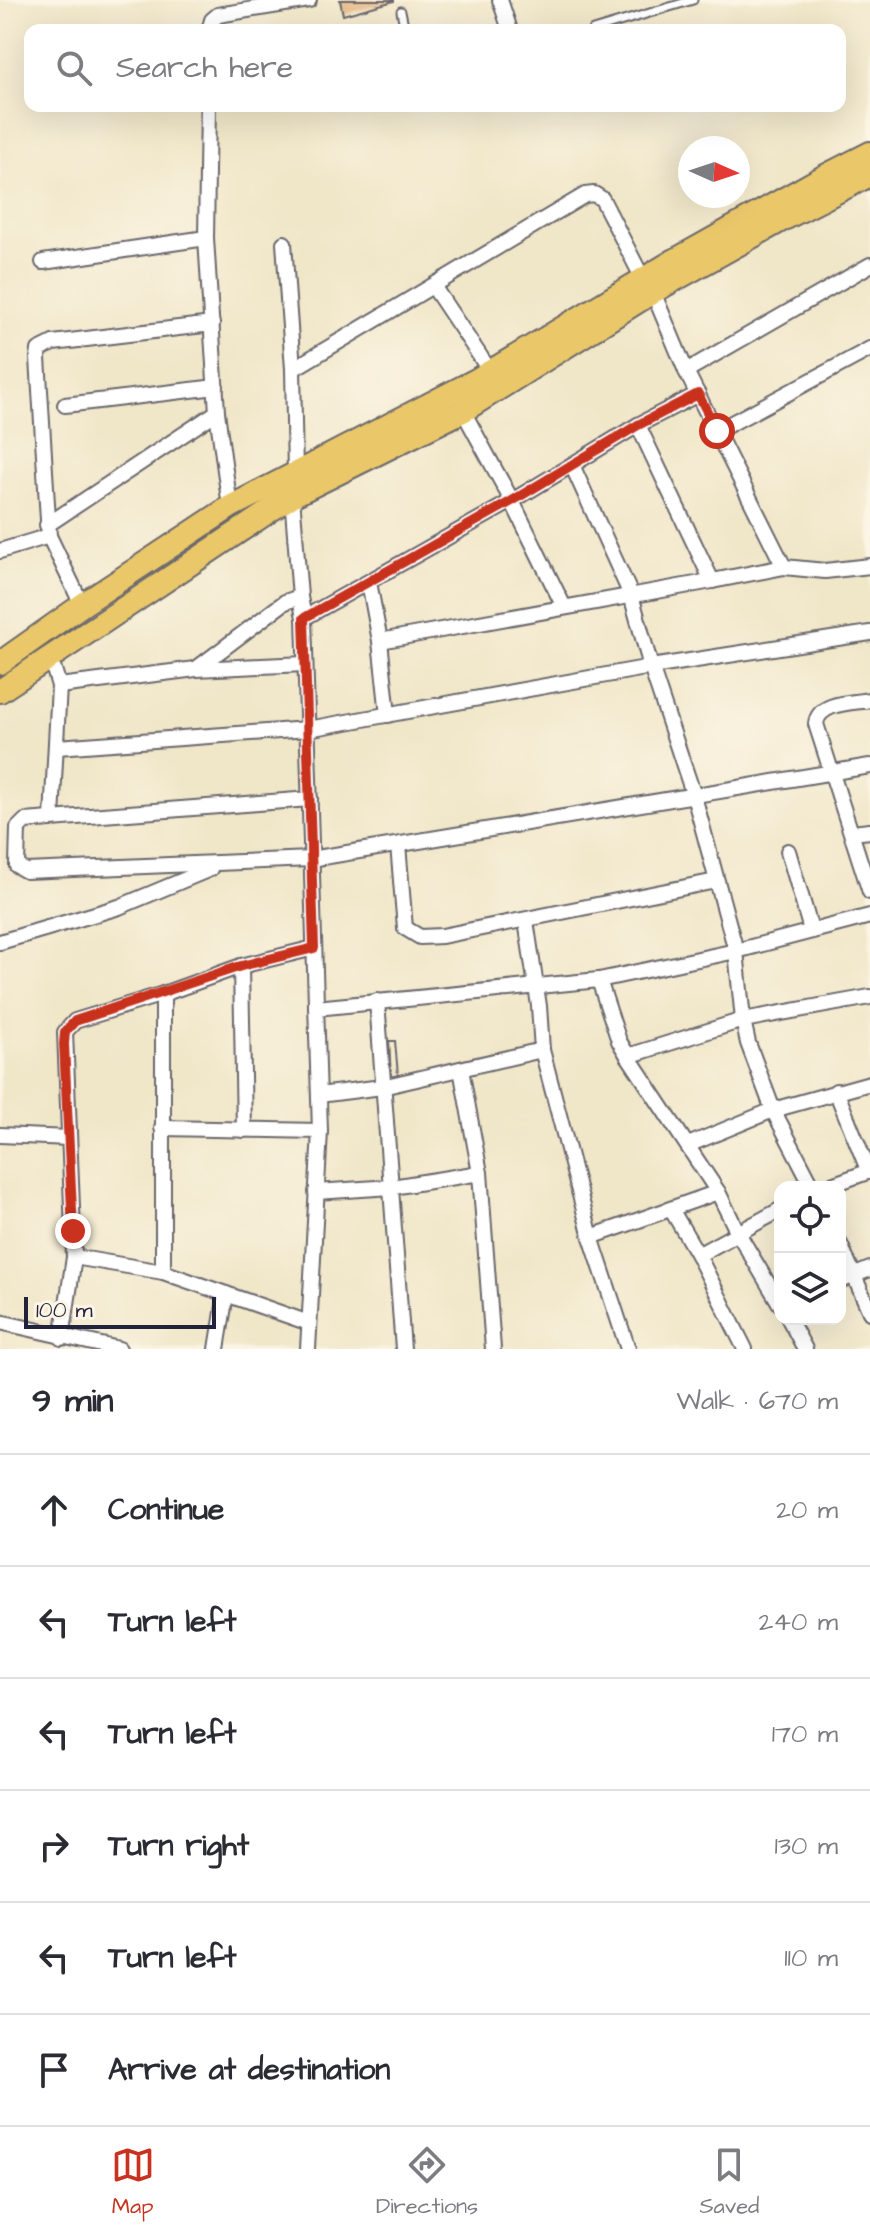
<!DOCTYPE html>
<meta charset="utf-8">
<style>
body{margin:0;font-family:"Architects Daughter",sans-serif;background:#f7f7f7;color:#2b2b33}
.controls{position:absolute;right:24px;bottom:24px;display:grid;overflow:hidden;border-radius:16px;box-shadow:0 8px 32px #0002}
.controls button{width:72px;height:72px;display:grid;place-items:center;padding:0;border:0;border-bottom:2px solid #e1e1e2;background:#fff;color:#2b2b33;font:40px sans-serif}
.compass{position:absolute;left:678px;top:136px;width:72px;height:72px;border-radius:50%;background:#fff;box-shadow:0 8px 32px #0002;rotate:93deg}
.scale{position:absolute;left:24px;bottom:20px;width:192px;box-sizing:border-box;padding-left:8px;border:4px solid #22223b;border-top:0;font-size:22px;line-height:28px;white-space:nowrap;color:#22223b;-webkit-text-stroke:6px #fcf5e5;paint-order:stroke}
.stop{position:absolute;width:24px;height:24px;margin:-18px;border:6px solid #c8321e;border-radius:50%;background:#fff}
.stop.end{background:#c8321e;border-color:#fff;box-shadow:0 2px 8px #0008}
.list{margin:0;padding:0;list-style:none}
h2{display:flex;justify-content:space-between;align-items:center;height:104px;margin:0;padding:0 32px;font-size:34px}
h2 small{font-size:26px;font-weight:400;color:#7c7c81}
.list li{display:grid;grid-template-columns:52px 1fr auto;gap:24px;align-items:center;box-sizing:border-box;height:112px;padding:0 32px;border-top:2px solid #e1e1e2}
.list b{display:block;font-size:30px;white-space:nowrap}
.list em{font-size:26px;font-style:normal;color:#7c7c81}
.icon{flex:none;width:44px;height:44px;fill:none;stroke:currentColor;stroke-width:2;stroke-linecap:round;stroke-linejoin:round}
.map{position:relative;flex:none;width:870px;height:1349px;overflow:hidden}
.search{position:absolute;background:#fff;box-shadow:0 8px 32px #0002;left:24px;right:24px;top:24px;height:88px;display:flex;align-items:center;gap:20px;box-sizing:border-box;padding:0 28px;border-radius:16px;color:#7c7c81;font-size:30px}
.sheet{height:776px;background:#fff}
nav{display:flex;justify-content:space-around;align-items:center;box-sizing:border-box;height:112px;border-top:2px solid #e1e1e2;background:#fff;font-size:22px;color:#7c7c81}
nav a{display:grid;justify-items:center;gap:4px}
nav .on{color:#c8321e}
.map>svg:first-child{display:block}
</style>
<div class="map">
<svg width="870" height="1349" viewBox="0 0 870 1349">
<rect width="100%" height="100%" fill="#fcf5e5"/>
<filter id="ink" filterUnits="userSpaceOnUse"><feTurbulence type="fractalNoise" baseFrequency=".0125" numOctaves="2"/><feDisplacementMap in="SourceGraphic" scale="16" xChannelSelector="R" yChannelSelector="G"/><feConvolveMatrix kernelMatrix="1 2 1 2 8 2 1 2 1" color-interpolation-filters="sRGB"/></filter>
<filter id="wash" filterUnits="userSpaceOnUse"><feTurbulence type="fractalNoise" baseFrequency=".006" numOctaves="4" result="noise"/><feDisplacementMap in="SourceGraphic" scale="32" xChannelSelector="R" yChannelSelector="G"/><feGaussianBlur stdDeviation="1.8" result="paint"/><feColorMatrix in="noise" values="0 0 0 0 0 0 0 0 0 0 0 0 0 0 0 0 0 1.4 0 .05"/><feComposite in="paint" operator="in"/></filter>
<g filter="url(#wash)">
<rect width="100%" height="100%" fill="#f0e6c8"/>
<g id="blocks">
<g fill="#e4b079">
<path d="M340,0H394V1L343,15Z"/>
<path d="M389,1041H395L398,1075L391,1078Z"/>
</g>
</g>
</g>
<g filter="url(#ink)">
<use href="#blocks" fill-opacity="0" stroke="#6a676c" stroke-width="2"/>
<g fill="none" stroke-linecap="round" stroke-linejoin="round">
<g stroke="#6a676c" stroke-width="11">
<g id="service">
<path d="M401,11L405,30"/>
<path d="M593,30L693,0"/>
</g>
</g>
<g stroke="#6a676c" stroke-width="18">
<g id="minor">
<path d="M500,0L510,30"/>
<path d="M209,30L212,20L218,15L309,0"/>
<path d="M208,106L206,238L217,412L230,507"/>
<path d="M284,243L293,369L295,474"/>
<path d="M43,262L206,238"/>
<path d="M433,286L490,371"/>
<path d="M653,292L686,371L784,567"/>
<path d="M293,369L585,195L594,194L602,199L643,279"/>
<path d="M686,371L870,265"/>
<path d="M65,405L216,387"/>
<path d="M463,411L512,501L564,607"/>
<path d="M638,425L712,581L784,567L825,571L870,566"/>
<path d="M717,431L870,349"/>
<path d="M572,465L631,595L651,667L694,796L736,951L743,1020L748,1043L773,1110L813,1187"/>
<path d="M292,496L300,597L304,618L320,1131L308,1349"/>
<path d="M47,525L217,412"/>
<path d="M0,551L49,536"/>
<path d="M369,582L380,641L388,715"/>
<path d="M82,605L49,536L38,358L39,350L53,343L212,324"/>
<path d="M304,618L512,501L638,425L698,394"/>
<path d="M380,641L712,581"/>
<path d="M50,656L59,686L52,818"/>
<path d="M196,669L285,602L300,597"/>
<path d="M59,686L196,669L305,664"/>
<path d="M870,700C852,703 818,702 816,724L870,892"/>
<path d="M57,747L308,729L651,667L870,633"/>
<path d="M310,799L25,821L18,828L17,866L26,871L311,859L870,766"/>
<path d="M852,833L870,831"/>
<path d="M398,845L405,928L420,937L442,936L716,881"/>
<path d="M788,851L811,930"/>
<path d="M526,921L539,1006L542,1050L591,1237L628,1349"/>
<path d="M0,942L119,907L210,869"/>
<path d="M241,966L244,1130"/>
<path d="M599,980L619,1041L628,1056L718,1192L738,1233L780,1304"/>
<path d="M377,1001L403,1349"/>
<path d="M316,1008L599,980L736,951L870,916"/>
<path d="M628,1056L743,1020L870,997"/>
<path d="M461,1069L480,1173L493,1349"/>
<path d="M836,1091L869,1172"/>
<path d="M319,1095L382,1087L542,1050"/>
<path d="M162,1128L320,1131"/>
<path d="M0,1135L69,1138"/>
<path d="M688,1145L773,1110L870,1083"/>
<path d="M826,1187L870,1171"/>
<path d="M316,1192L392,1187L480,1173"/>
<path d="M671,1209L698,1255L745,1349"/>
<path d="M591,1237L718,1192"/>
<path d="M840,1244L870,1312"/>
<path d="M698,1255L780,1210"/>
<path d="M74,1257L163,1272L309,1323"/>
<path d="M163,1272V994L241,966L314,948"/>
<path d="M840,1281L870,1269"/>
<path d="M789,1319L805,1349"/>
<path d="M0,1322L119,1349"/>
<path d="M62,1338L74,1257L65,1032L75,1021L163,994"/>
<path d="M217,1349L226,1294"/>
</g>
</g>
<g stroke="#6a676c" stroke-width="26">
<g id="primary">
<path d="M0,663L82,605L230,507L478,379L675,260L823,177L870,153"/>
<path d="M0,691L292,496L463,411L653,292L784,219L870,175"/>
</g>
</g>
<use href="#service" stroke="#fff" stroke-width="7"/>
<use href="#minor" stroke="#fff" stroke-width="14"/>
<use href="#primary" stroke="#eac769" stroke-width="22"/>
</g>
</g>
<g fill="none" stroke-linecap="round" stroke-linejoin="round" filter="url(#ink)">
<path stroke="#c8321e" stroke-width="10" d="M73,1231L64,1044L65,1032L75,1021L241,966L314,948L304,618L512,501L638,425L698,394L717,431"/>
</g>
</svg>
<div class="controls">
<button><svg class="icon" aria-label="locate" viewBox="0 0 24 24"><circle cx="12" cy="12" r="6"/><path d="M12 2v4M12 18v4M2 12h4M18 12h4"/></svg></button>
<button><svg class="icon" aria-label="layers" viewBox="0 0 24 24"><path d="M12 4l9 5-9 5-9-5zM3 14l9 5 9-5"/></svg></button>
</div>
<svg class="compass" viewBox="-18 -18 36 36"><path d="M0-13l5 13h-10z" fill="#e53935"/><path d="M0 13l5-13h-10z" fill="#7c7c81"/></svg>
<div class="scale">100 m</div>
<div class="stop" style="left:717px;top:431px"></div>
<div class="stop end" style="left:73px;top:1231px"></div>
<div class="search"><svg class="icon" aria-label="search" viewBox="0 0 24 24"><circle cx="10" cy="10" r="6"/><path d="M15 15l6 6"/></svg>Search here</div>
</div>
<section class="sheet">
<h2>9 min<small>Walk · 670 m</small></h2>
<ul class="list">
<li><svg class="icon" aria-label="ahead" viewBox="0 0 24 24"><path d="M12 20V5M6 11l6-6 6 6"/></svg><div><b>Continue</b></div><em>20 m</em></li>
<li><svg class="icon" aria-label="left" viewBox="0 0 24 24"><path d="M17 20v-9H6M10 6l-5 5 5 5"/></svg><div><b>Turn left</b></div><em>240 m</em></li>
<li><svg class="icon" aria-label="left" viewBox="0 0 24 24"><path d="M17 20v-9H6M10 6l-5 5 5 5"/></svg><div><b>Turn left</b></div><em>170 m</em></li>
<li><svg class="icon" aria-label="right" viewBox="0 0 24 24"><path d="M7 20v-9h11M14 6l5 5-5 5"/></svg><div><b>Turn right</b></div><em>130 m</em></li>
<li><svg class="icon" aria-label="left" viewBox="0 0 24 24"><path d="M17 20v-9H6M10 6l-5 5 5 5"/></svg><div><b>Turn left</b></div><em>110 m</em></li>
<li><svg class="icon" aria-label="arrive" viewBox="0 0 24 24"><path d="M6 21V4h12l-3 4 3 4H6"/></svg><div><b>Arrive at destination</b></div></li>
</ul>
</section>
<nav>
<a class="on"><svg class="icon" aria-label="map" viewBox="0 0 24 24"><path d="M3 6l6-2 6 2 6-2v14l-6 2-6-2-6 2zM9 4v14M15 6v14"/></svg>Map</a>
<a><svg class="icon" aria-label="directions" viewBox="0 0 24 24"><path d="M12 3l9 9-9 9-9-9zM9 14v-3h6M13 9l2 2-2 2"/></svg>Directions</a>
<a><svg class="icon" aria-label="saved" viewBox="0 0 24 24"><path d="M7 4h10v16l-5-4-5 4z"/></svg>Saved</a>
</nav>
